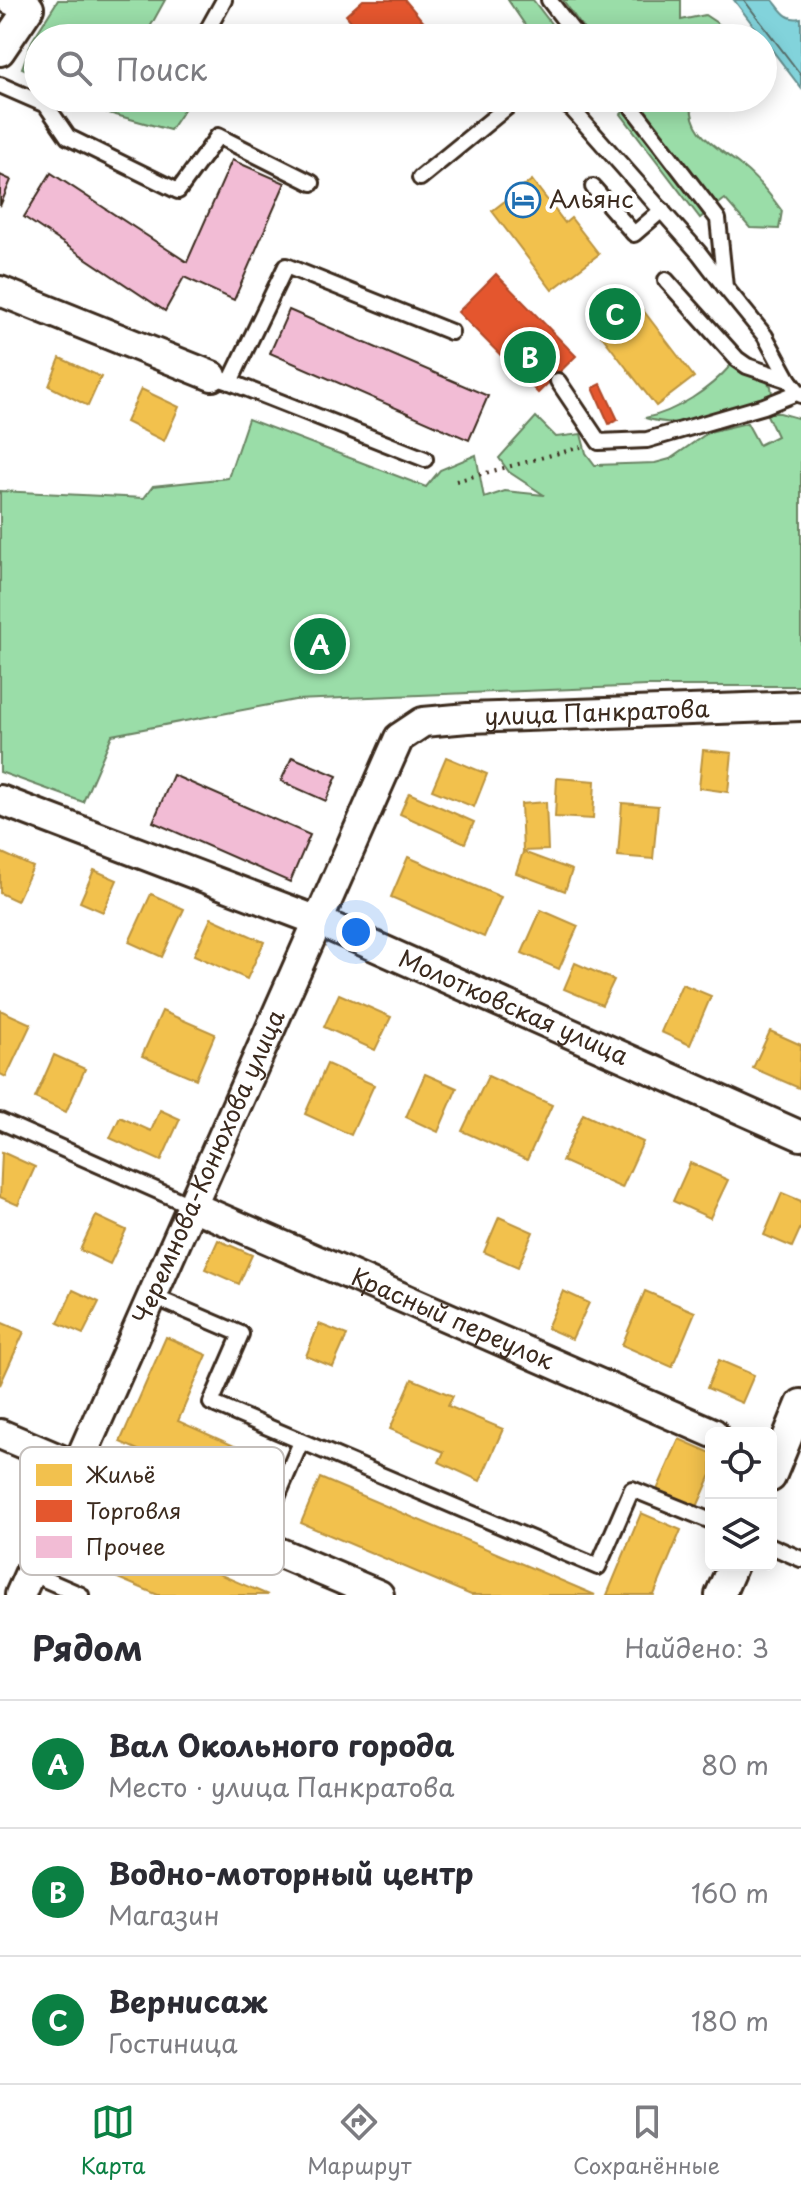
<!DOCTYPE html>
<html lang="ru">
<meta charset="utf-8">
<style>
body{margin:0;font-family:"Playpen Sans",sans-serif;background:#f2f2f3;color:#2b2b33}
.controls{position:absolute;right:24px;bottom:24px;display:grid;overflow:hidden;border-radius:12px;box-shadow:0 4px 20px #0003}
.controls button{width:72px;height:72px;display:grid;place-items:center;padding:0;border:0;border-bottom:2px solid #e1e1e2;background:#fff;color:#2b2b33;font:40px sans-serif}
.you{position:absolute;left:356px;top:932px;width:28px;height:28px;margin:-20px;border:6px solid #fff;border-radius:50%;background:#1a73e8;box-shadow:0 0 0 12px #1a73e833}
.badge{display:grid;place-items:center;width:52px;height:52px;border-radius:50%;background:#0b8043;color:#fff;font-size:26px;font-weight:700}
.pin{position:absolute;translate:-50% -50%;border:4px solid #fff;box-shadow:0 2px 8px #0006}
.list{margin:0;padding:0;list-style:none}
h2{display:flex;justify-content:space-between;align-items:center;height:104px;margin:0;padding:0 32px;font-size:34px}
h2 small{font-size:26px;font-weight:400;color:#7c7c81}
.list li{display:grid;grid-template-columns:52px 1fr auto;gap:24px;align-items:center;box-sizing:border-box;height:128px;padding:0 32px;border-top:2px solid #e1e1e2}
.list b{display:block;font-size:30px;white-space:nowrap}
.list p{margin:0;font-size:26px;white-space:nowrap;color:#7c7c81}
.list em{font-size:26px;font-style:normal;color:#7c7c81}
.icon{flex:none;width:44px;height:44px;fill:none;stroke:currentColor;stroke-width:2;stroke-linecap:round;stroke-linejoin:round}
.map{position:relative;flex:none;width:801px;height:1595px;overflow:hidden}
.search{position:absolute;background:#fff;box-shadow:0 4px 20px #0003;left:24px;right:24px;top:24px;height:88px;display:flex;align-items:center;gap:20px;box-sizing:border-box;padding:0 28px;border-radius:44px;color:#7c7c81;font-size:30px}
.sheet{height:488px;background:#fff}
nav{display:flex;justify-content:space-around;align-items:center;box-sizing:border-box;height:112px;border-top:2px solid #e1e1e2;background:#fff;font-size:22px;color:#7c7c81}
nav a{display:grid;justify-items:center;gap:4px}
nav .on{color:#0b8043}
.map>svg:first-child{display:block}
</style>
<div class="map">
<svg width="801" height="1595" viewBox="0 0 801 1595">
<rect width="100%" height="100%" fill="#fff"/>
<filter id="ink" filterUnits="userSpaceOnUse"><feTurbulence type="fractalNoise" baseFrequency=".0125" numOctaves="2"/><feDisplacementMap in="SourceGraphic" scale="16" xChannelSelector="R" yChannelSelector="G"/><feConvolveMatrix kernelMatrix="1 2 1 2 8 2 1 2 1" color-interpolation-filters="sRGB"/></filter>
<g filter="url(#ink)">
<g fill="#9adda8" stroke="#6a8463" stroke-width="2">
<path d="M58,0H165L144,38H38V75L22,68L32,41Z"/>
<path d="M508,0H533L562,38H534Z"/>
<path d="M563,0H681V20L705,15L723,27L719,38H590Z"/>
<path d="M81,98H171L187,105L170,130L105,112Z"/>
<path d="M637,98H691C689,136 714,144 740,165C757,178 769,193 782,211L779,229L750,228L725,199L700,218L621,114Z"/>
<path d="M731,365L763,379L771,386L772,394L765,401C725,413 687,431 645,418C676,412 710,389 731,365Z"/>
<path d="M770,413H780L801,419V686H647L295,700L112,735L83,802L0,772V491L144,498L153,486L228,478L248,419L426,487L440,470L476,455L484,498L505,491L544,495L509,472L499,458L536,417L556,437L581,434L586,453L595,465L655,463L670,459L709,432L747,423L759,445L777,436L767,415Z"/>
</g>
<path fill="#82d3db" stroke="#668f8f" stroke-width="2" d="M734,0H773C781,10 786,21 801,18V88Z"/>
<g fill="#f2c14e" stroke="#bb9440" stroke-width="2">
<path d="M532,180L565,223L571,218L599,254L552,290L492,211Z"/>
<path d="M630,293L694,377L656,406L591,322Z"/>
<path d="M60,358L101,377L88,406L49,386Z"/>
<path d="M141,389L179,407L164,441L126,422Z"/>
<path d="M703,750L732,753L728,792L699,788Z"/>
<path d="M446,757L487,774L474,807L432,790Z"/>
<path d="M557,778L595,781L593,819L555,817Z"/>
<path d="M409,793L474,822L465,843L400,814Z"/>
<path d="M546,802L548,850L523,851L521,804Z"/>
<path d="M622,803L658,806L653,859L618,856Z"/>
<path d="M0,852L33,867L17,901L0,893Z"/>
<path d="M523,852L572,870L565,891L516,873Z"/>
<path d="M408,857L501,897L484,937L391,897Z"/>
<path d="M94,870L117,880L103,912L80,902Z"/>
<path d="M151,894L184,909L162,957L129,942Z"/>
<path d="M541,910L578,926L559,969L522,953Z"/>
<path d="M211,918L264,942L247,979L194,955Z"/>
<path d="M575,963L614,980L602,1005L564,989Z"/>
<path d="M682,984L711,996L690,1045L661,1032Z"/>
<path d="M339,994L391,1017L375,1050L324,1027Z"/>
<path d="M0,1010L31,1024L6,1077L0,1074Z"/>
<path d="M162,1011L215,1034L196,1079L142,1056Z"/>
<path d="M770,1031L801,1045L799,1088L753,1068Z"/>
<path d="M54,1055L85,1069L66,1112L35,1098Z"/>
<path d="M327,1064L374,1085L351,1135L305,1114Z"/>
<path d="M425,1074L457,1088L438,1132L406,1117Z"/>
<path d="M488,1076L552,1105L527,1160L462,1131Z"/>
<path d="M160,1110L180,1119L161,1161L110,1138L120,1117L151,1131Z"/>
<path d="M583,1114L643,1142L622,1188L562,1161Z"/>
<path d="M2,1152L35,1167L18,1205L0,1197Z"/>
<path d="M690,1163L728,1180L710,1218L673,1201Z"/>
<path d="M782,1193L801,1201V1227L792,1247L764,1235Z"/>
<path d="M96,1216L126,1230L110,1264L80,1250Z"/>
<path d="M499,1217L533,1232L518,1267L484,1252Z"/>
<path d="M218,1240L252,1255L239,1284L205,1269Z"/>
<path d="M73,1290L99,1302L83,1334L58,1323Z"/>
<path d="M563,1291L589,1303L572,1339L547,1328Z"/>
<path d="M645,1291L695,1312L672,1367L622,1345Z"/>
<path d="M0,1322L24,1332L0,1385Z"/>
<path d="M319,1324L347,1335L333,1367L306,1356Z"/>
<path d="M166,1337L207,1355L178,1421L259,1457L242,1496L120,1442Z"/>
<path d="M719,1360L754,1375L742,1403L707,1388Z"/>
<path d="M412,1379L453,1396L448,1406L503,1429L480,1481L439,1462L444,1452L390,1429Z"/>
<path d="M679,1439L711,1453V1475L697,1507L657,1490Z"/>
<path d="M320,1478L595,1595H471L301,1523Z"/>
<path d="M641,1513L681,1530L654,1595H607Z"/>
<path d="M118,1531L268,1595H158L101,1571Z"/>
</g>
<g fill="#e4572e" stroke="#b14a29" stroke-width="2">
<path d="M363,0H405L437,38H365L346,15Z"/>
<path d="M496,274L576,356L538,393L458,312Z"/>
<path d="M601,384L618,420L609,424L593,388Z"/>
</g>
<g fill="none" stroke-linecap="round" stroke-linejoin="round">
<path stroke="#576e6a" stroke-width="2" d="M744,0L801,75"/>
</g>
<g fill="#f2bcd5" stroke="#3b2a1e" stroke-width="2">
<path d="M232,160L285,183L234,300L184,277L165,311L24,217L51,173L187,262Z"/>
<path d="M0,175L11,180L0,206Z"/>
<path d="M289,310L488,396L469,440L270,353Z"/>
<path d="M292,757L337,776L326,801L281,781Z"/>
<path d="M173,775L310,835L290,882L153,822Z"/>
</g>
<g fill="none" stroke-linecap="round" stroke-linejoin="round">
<g stroke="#3b2a1e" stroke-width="20">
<g id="lane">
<path d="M549,0L578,38"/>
<path d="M203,38L224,0"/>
<path d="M0,85L46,105L68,137L178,191L218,136L312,183"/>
<path d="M556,98L572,109L699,253L725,287"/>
<path d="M625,98L718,219L725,287L765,336L789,380L801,395"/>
<path d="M420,178L518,98"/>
<path d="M593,187L634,234L662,210"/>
<path d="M666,280L737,359L747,366L789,380"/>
<path d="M212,376L230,382L286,266L451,332"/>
<path d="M558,381L599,442L647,440L764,406L799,392"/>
<path d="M230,382L425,459"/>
<path d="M0,1121L192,1206"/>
<path d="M152,1296L241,1334L211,1403L598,1567L632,1489L711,1521"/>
<path d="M771,1546L801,1559"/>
<path d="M255,1548L301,1442"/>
<path d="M30,1573L81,1595"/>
</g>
</g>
<g stroke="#3b2a1e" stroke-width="34">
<g id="street">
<path d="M0,51L29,8L11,0"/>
<path d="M0,291L212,376"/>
<path id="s1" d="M0,800L318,921L801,1136"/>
<path id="s2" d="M192,1206L713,1433"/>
<path d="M0,1434L379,1595"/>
<path d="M771,1477L801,1404"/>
<path id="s3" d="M20,1595L399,738L423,722L468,718L801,706"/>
<path d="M720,1595L733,1565"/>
</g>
</g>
<path stroke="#3b2a1e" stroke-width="4" stroke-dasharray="2 6" stroke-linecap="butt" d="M456,481L581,447"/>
<use href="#lane" stroke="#fff" stroke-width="14"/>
<use href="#street" stroke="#fff" stroke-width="28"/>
</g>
</g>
<defs>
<g id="hotel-ring" transform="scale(1.8)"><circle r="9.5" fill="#fff" stroke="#1f6fb2" stroke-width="1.5"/><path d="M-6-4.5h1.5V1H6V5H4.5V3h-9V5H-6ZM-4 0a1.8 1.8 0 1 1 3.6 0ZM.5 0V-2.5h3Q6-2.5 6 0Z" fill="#1f6fb2"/></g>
</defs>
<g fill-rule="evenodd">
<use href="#hotel-ring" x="523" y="200"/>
</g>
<g text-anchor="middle" stroke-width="8" stroke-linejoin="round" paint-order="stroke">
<g font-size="24" fill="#3b2a1e" stroke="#fff" text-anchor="start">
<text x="549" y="208">Альянс</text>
</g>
<g font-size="24" fill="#3b2a1e" stroke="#fff">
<text dy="8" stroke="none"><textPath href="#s3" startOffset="1140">улица Панкратова</textPath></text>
<text dy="8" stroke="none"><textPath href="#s1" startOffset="554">Молотковская улица</textPath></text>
<text dy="8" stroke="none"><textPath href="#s3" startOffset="468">Черемнова-Конюхова улица</textPath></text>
<text dy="8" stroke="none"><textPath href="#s2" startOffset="284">Красный переулок</textPath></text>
</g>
</g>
<rect x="20" y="1447" width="264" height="128" rx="12" fill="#fff" stroke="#c4bfbc" stroke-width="2"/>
<rect x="36" y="1464" width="36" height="22" fill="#f2c14e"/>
<rect x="36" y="1500" width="36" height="22" fill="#e4572e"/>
<rect x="36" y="1536" width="36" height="22" fill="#f2bcd5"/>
<g font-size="22" fill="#3b2a1e">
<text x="86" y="1483">Жильё</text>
<text x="86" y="1519">Торговля</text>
<text x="86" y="1555">Прочее</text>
</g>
</svg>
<div class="controls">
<button><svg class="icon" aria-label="locate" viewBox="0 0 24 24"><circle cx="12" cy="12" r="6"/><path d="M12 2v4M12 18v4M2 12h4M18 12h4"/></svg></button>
<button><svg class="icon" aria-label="layers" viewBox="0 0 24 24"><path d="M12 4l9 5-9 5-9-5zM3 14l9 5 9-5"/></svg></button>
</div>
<div class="you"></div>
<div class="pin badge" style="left:320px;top:644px">A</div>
<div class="pin badge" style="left:530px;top:357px">B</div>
<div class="pin badge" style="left:615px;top:314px">C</div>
<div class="search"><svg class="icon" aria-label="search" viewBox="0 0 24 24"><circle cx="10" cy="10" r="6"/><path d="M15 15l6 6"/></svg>Поиск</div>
</div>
<section class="sheet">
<h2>Рядом<small>Найдено: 3</small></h2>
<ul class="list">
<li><span class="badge">A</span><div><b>Вал Окольного города</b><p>Место · улица Панкратова</p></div><em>80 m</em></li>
<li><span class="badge">B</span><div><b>Водно-моторный центр</b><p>Магазин</p></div><em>160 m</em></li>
<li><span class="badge">C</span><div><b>Вернисаж</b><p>Гостиница</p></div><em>180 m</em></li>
</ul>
</section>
<nav>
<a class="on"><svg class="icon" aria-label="map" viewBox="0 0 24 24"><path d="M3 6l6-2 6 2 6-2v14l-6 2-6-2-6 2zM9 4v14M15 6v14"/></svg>Карта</a>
<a><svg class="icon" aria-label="directions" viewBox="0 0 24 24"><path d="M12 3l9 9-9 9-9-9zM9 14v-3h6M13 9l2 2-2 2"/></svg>Маршрут</a>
<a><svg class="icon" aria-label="saved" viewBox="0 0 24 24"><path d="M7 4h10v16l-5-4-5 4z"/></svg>Сохранённые</a>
</nav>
